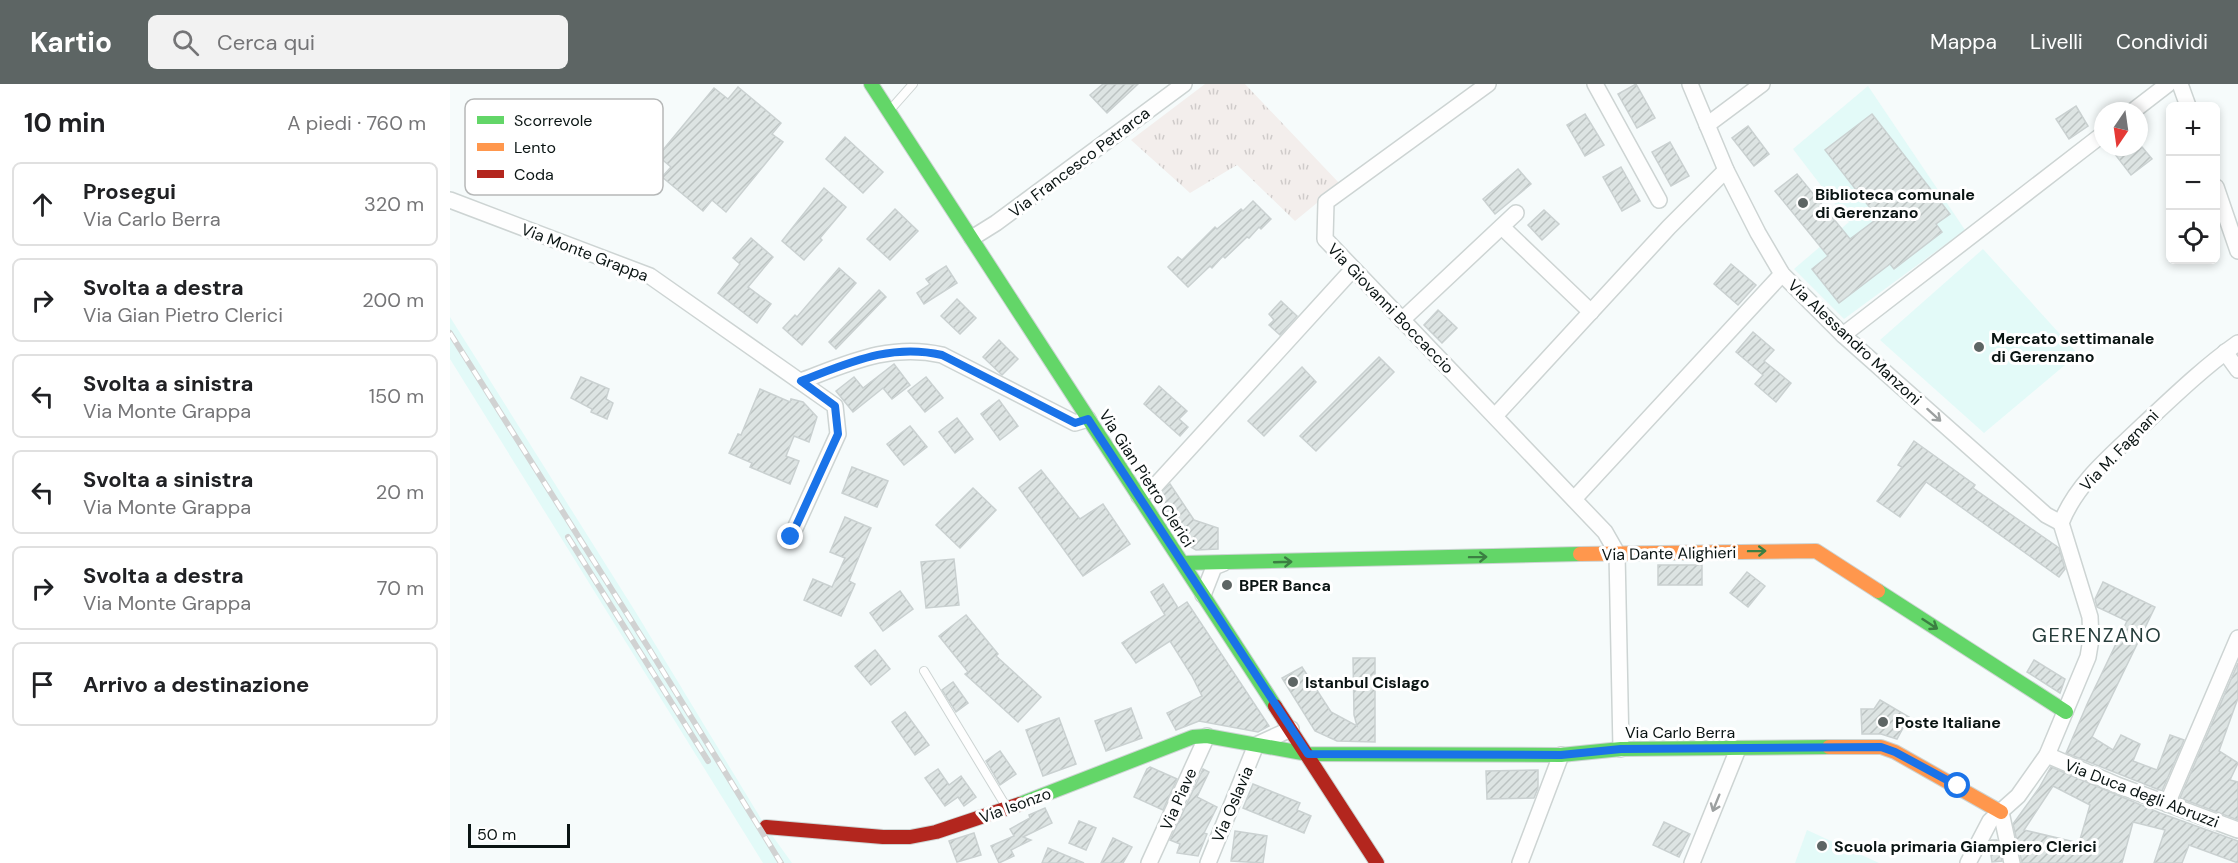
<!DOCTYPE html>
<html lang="it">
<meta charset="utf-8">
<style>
body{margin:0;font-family:"DM Sans",sans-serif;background:#f2f2f2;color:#202124}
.controls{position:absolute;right:18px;top:18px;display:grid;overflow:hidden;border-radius:9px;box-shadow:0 3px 9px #0003}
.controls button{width:54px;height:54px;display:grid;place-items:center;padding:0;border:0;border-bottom:2px solid #e0e0e0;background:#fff;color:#202124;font:30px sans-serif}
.compass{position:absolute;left:1644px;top:18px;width:54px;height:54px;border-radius:50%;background:#fff;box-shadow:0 3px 9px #0003;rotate:193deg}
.scale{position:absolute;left:18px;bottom:15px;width:102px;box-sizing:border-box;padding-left:6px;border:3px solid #0a1413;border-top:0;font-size:16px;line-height:21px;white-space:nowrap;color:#0a1413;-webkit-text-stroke:4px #fff;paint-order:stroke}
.stop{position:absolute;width:18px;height:18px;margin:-14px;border:4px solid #1a73e8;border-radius:50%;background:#fff}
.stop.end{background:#1a73e8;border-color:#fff;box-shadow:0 2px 6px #0008}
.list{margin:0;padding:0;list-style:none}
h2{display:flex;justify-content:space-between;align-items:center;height:78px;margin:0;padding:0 24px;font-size:26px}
h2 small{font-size:20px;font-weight:400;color:#757577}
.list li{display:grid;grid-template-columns:39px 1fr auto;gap:18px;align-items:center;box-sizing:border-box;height:84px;margin:0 12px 12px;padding:0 12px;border:2px solid #e0e0e0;border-radius:9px}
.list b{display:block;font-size:22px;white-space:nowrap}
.list p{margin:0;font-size:20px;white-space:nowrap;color:#757577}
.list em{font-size:20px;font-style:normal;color:#757577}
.icon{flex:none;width:33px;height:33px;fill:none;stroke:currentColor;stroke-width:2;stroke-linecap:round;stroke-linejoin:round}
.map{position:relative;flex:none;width:1788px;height:779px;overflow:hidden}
header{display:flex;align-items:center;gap:36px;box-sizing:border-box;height:84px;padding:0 30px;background:#5d6564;color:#fff}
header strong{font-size:28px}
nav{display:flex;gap:33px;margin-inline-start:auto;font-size:21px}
.search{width:420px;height:54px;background:#f2f2f2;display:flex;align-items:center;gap:15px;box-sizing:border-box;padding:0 21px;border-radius:9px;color:#757577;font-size:22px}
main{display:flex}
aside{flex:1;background:#fff}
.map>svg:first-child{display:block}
</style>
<header>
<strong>Kartio</strong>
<div class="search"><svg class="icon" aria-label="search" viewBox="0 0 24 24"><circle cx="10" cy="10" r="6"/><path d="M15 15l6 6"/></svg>Cerca qui</div>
<nav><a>Mappa</a><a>Livelli</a><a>Condividi</a></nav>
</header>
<main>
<aside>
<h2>10 min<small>A piedi · 760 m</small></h2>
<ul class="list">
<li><svg class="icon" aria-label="ahead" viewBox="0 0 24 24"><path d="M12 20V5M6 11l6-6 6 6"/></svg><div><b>Prosegui</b><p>Via Carlo Berra</p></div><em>320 m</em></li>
<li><svg class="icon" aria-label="right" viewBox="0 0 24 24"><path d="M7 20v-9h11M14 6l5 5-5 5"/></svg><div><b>Svolta a destra</b><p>Via Gian Pietro Clerici</p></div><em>200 m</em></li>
<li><svg class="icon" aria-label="left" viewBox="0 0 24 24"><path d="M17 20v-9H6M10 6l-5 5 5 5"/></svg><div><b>Svolta a sinistra</b><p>Via Monte Grappa</p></div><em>150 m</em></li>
<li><svg class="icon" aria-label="left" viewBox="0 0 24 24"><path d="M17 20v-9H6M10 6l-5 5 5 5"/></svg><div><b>Svolta a sinistra</b><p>Via Monte Grappa</p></div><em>20 m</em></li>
<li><svg class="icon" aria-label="right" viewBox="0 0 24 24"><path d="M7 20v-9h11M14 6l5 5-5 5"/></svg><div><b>Svolta a destra</b><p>Via Monte Grappa</p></div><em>70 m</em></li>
<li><svg class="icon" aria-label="arrive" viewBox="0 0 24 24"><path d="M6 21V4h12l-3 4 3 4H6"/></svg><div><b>Arrivo a destinazione</b></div></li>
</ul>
</aside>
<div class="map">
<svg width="1788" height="779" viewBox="0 0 1788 779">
<defs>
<pattern id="park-tufts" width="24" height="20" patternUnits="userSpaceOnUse" patternTransform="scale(1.5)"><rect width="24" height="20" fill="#f3eeec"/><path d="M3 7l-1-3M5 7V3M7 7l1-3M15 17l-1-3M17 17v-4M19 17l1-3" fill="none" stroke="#cfcbca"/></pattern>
<pattern id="building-hatch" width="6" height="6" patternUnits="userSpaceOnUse" patternTransform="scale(1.5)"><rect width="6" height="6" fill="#dde4e3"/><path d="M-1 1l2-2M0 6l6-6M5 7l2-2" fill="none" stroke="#bcc3c2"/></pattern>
</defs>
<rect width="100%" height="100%" fill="#f6fbfb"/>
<g fill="#e3faf8">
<path d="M1418,2L1515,146L1394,235L1344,185L1399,138L1343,65Z"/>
<path d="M1533,165L1628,270L1534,349L1430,256Z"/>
<path d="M0,233L185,527L316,743L342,779H313L0,275Z"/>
<path d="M1357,746L1429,779H1345Z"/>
</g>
<path fill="url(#park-tufts)" d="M755,0H795L890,100L845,137L787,81L740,109L681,56Z"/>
<g fill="url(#building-hatch)" stroke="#cad1d1" stroke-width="1.5" fill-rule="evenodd">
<path d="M653,0H688L657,29L640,11Z"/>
<path d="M1186,0L1205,34L1187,44L1168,10Z"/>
<path d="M288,3L331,39L322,50L333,58L276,128L262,116L253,127L212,93L221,83L208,72L264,4L278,15Z"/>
<path d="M1626,22L1638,42L1619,55L1606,35Z"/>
<path d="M1135,30L1154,61L1135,72L1117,41Z"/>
<path d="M1422,30L1500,130L1486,140L1492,148L1444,185L1440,180L1389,219L1362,185L1378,172L1325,107L1347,90L1400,155L1428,134L1375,66Z"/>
<path d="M1298,42L1319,70L1304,82L1282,54Z"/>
<path d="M395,53L433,88L413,109L376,75Z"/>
<path d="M1220,58L1239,92L1221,102L1202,68Z"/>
<path d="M1672,63H1692L1702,75L1681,91L1664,69Z"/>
<path d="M1171,83L1190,117L1172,127L1153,93Z"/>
<path d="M1068,85L1081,100L1045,130L1033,115Z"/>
<path d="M374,104L396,123L370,154L372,156L354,176L332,157Z"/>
<path d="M803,117L821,135L811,145L809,143L799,154L797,153L775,174L773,172L762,184L760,182L738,203L718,183L728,173L732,176L765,143L767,145L791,125L793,127Z"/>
<path d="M445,125L468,147L440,176L417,155Z"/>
<path d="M1094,126L1109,140L1092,156L1078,141Z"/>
<path d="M301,154L323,173L298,203L321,220L307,239L268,209L290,180L283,174Z"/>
<path d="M1281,180L1306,201L1288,221L1264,200Z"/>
<path d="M496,182L507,199L474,220L467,209L480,200L476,195Z"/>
<path d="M389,184L406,199L352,261L333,244L345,231L347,233Z"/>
<path d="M429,206L436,213L386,265L379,258Z"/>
<path d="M507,215L526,234L510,250L491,232Z"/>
<path d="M831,217L847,232L830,251L819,241L824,236L819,230Z"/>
<path d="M988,226L1007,244L992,259L974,241Z"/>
<path d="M1303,248L1324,266L1314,277L1341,299L1326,318L1305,300L1313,291L1286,268Z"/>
<path d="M549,256L568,275L552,291L533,273Z"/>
<path d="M929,273L944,288L866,367L850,352Z"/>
<path d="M444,280L460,301L442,315L433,304L403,328L386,307L404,293L413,304Z"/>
<path d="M852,283L866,298L814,352L798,337Z"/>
<path d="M131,293L159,305L156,315L163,319L157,335L141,328L142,325L121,314Z"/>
<path d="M476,293L493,314L475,328L458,307Z"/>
<path d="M709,302L737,327L729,335L738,343L730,352L694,320Z"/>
<path d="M310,305L340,318L341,315L353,318L367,333L359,358L344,352L336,372L349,377L340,400L300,383L302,379L279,369L288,350L291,351Z"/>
<path d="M549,316L568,342L550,356L531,330Z"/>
<path d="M507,334L523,355L505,369L489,348Z"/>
<path d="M460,342L477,363L454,381L437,360Z"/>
<path d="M1464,357L1525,401L1523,404L1609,464L1615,485L1609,493L1476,398L1450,433L1427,417L1452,383L1448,381Z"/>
<path d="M402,383L438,397L427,423L392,409Z"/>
<path d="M591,386L630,435L653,420L680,460L633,492L569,404Z"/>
<path d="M720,400L744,436L768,444V465L746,466L737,461L705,413Z"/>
<path d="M523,404L546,426L510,464L486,441Z"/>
<path d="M395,433L421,444L399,497L405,500L391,532L354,516L363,495L382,503L395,474L380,468Z"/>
<path d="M504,475L509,521L476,524L471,478Z"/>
<rect x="1208" y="481" width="44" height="20"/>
<path d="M1297,488L1315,502L1298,523L1280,509Z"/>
<path d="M1653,498L1705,523L1642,653L1663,666L1671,651L1690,660L1683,677L1707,686L1720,651L1734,656L1712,707L1616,669L1638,618L1677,537L1647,523L1645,515Z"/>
<path d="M713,500L728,524L737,518L819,642L808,648L749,637L726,646L717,629L752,612L742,592L720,557L686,579L672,559L715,531L701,508Z"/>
<path d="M450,507L463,525L433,547L420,529Z"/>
<path d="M516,531L548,570L546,572L591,613L568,638L515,590L518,588L489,552Z"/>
<path d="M425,566L440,585L421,601L405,582Z"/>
<path d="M903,574H925V658L887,657L865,647L832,594L852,583L881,628L907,642L904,631Z"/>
<path d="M1584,576L1615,595L1610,609L1577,588Z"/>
<path d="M1788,579V614L1769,667L1788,679L1780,696L1788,698V736L1730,714Z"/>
<path d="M503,598L518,619L506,628L492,606Z"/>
<path d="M1430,616L1459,633L1447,655L1431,650H1412L1411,625H1424Z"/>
<path d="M681,624L692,654L656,667L645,637Z"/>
<path d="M455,628L479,661L465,671L442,638Z"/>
<path d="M609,634L626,680L593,692L576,646Z"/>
<path d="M550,667L566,690L550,701L536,677Z"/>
<path d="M700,683L727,695L713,726L684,713L697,685Z"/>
<path d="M1601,683L1710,729L1788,757V779L1739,761L1732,779H1704L1715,746L1683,738L1672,779H1572L1563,740L1589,704ZM1603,702L1640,721L1629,759L1574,746Z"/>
<path d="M488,685L499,701L511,692L526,713L514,722L508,713L495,722L475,694Z"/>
<path d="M753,685L759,688L747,713L767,723L754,749L757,750L748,772L727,769L730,760L720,756Z"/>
<path d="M1088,686V704L1084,714L1037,715L1036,687Z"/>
<path d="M803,700L850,719L847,726L861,732L854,749L793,724Z"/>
<path d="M595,724L602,739L573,753L581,756L561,766L564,772L549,779L541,762L564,752L560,745L580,734L579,731Z"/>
<path d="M629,737L646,744L636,766L619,759Z"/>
<path d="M1214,738L1240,750L1229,773L1203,761Z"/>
<path d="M785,747L817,752L813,779L781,777Z"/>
<path d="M524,749L531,771L507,778L499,757Z"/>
<path d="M663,754L682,763L673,779H651Z"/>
<path d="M1541,756H1547L1552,777L1542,778L1539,759Z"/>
<path d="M598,764L634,779H592Z"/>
</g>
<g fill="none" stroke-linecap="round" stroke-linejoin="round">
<g stroke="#cdd4d3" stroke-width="10">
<g id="lane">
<path d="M440,26L463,0"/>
<path d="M474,587L557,724"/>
</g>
</g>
<g stroke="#cdd4d3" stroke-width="18">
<g id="street">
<path d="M1038,0L876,118L875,155L1155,448L1167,469L1171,665"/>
<path d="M1145,0L1209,116"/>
<path d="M1240,0L1276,86L1308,149L1332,190L1393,251L1596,431L1611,439"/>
<path d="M1730,0L1738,22"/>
<path d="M1683,27L1718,0"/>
<path d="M1257,41L1312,0"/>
<path d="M1766,103L1788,167"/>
<path d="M0,116L200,192L385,322L388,350L341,453"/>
<path d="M1052,143L1141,228"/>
<path d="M522,154L546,139L734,0"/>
<path d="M952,236L1066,129"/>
<path d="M1393,251L1653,50"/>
<path d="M1775,268L1788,286"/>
<path d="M351,297C399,279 440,259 492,271L625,339L638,335"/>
<path d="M1045,332L1219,143L1276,86"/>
<path d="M689,412L706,401L903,185"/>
<path d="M1124,415L1332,190"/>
<path d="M753,511L764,483L774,479"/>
<path d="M1597,671L1667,701L1788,746"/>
<path d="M1717,720L1788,554"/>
<path d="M1551,728L1562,779"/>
<path d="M699,779L757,652"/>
<path d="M758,779L806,661L841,645"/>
<path d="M1070,779L1111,671"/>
<path d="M1242,779L1288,665"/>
<path d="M1518,779L1540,737L1568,712L1597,671L1638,573L1641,555L1640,533L1611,439C1627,398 1663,370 1694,340C1724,312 1754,283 1788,259"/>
</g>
</g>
<g stroke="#cdd4d3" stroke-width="16">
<g id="fast">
<path d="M421,0L825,622"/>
<path d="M733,479L1130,470"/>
<path d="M1428,507L1616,628"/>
<path d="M570,720L743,653L757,652L858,670L1111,671L1171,665L1379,663"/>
</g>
</g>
<g stroke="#cdd4d3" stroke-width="16">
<g id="slow">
<path d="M1130,470L1366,467L1428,507"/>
<path d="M1379,663H1431L1445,668L1551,728"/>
</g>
</g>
<g stroke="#cdd4d3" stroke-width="16">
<g id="jam">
<path d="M825,622L927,779"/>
<path d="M316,743L433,753H460L486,748L570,720"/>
</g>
</g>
<use href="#lane" stroke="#fefefe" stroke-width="8"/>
<use href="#street" stroke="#fefefe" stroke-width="15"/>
<use href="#fast" stroke="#63d668" stroke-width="14"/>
<use href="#slow" stroke="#ff974d" stroke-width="14"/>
<use href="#jam" stroke="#b3261e" stroke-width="14"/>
<g stroke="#d1d2d2" stroke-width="6">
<g id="rail">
<path d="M0,249L198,563L331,779"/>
<path d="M118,453L258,677"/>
</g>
</g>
<use href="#rail" stroke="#fff" stroke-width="4" stroke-dasharray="11" stroke-linecap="butt"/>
</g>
<defs><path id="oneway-shaft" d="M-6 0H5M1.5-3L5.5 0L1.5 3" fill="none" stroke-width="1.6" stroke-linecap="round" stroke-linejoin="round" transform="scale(1.5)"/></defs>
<g stroke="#9ca0a0">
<use href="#oneway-shaft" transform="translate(1484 331) rotate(42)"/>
<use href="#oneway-shaft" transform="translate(1266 719) rotate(112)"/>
</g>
<g stroke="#3b7f42">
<use href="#oneway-shaft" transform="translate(1307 467) rotate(-1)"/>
<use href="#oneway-shaft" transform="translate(1028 473) rotate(-1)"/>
<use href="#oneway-shaft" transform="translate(833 478) rotate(-2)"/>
<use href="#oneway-shaft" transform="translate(1480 540) rotate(33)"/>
</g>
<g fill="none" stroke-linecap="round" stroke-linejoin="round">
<path stroke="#1a73e8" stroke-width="8" d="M341,453L388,350L385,322L351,297C399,279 440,259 492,271L625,339L638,335L858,670L1111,671L1171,665L1431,663L1445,668L1508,702"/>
</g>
<g fill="#5d6564" stroke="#fff" stroke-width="2">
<circle cx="1353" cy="119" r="6"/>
<circle cx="1529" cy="263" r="6"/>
<circle cx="777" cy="501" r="6"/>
<circle cx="843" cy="598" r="6"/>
<circle cx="1433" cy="638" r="6"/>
<circle cx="1372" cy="762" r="6"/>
</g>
<g text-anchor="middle" stroke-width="6" stroke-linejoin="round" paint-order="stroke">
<g font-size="16" fill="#0a1413" stroke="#fff">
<text transform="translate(629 78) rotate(-37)" y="6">Via Francesco Petrarca</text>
<text transform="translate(135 168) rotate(21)" y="6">Via Monte Grappa</text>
<text transform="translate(941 224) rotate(46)" y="6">Via Giovanni Boccaccio</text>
<text transform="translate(1405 258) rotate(43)" y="6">Via Alessandro Manzoni</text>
<text transform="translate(1669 366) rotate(-46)" y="6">Via M. Fagnani</text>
<text transform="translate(697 394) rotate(57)" y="6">Via Gian Pietro Clerici</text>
<text transform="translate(1219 469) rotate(-1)" y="6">Via Dante Alighieri</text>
<text x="1230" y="654">Via Carlo Berra</text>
<text transform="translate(1692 709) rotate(21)" y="6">Via Duca degli Abruzzi</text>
<text transform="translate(728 715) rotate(-66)" y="6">Via Piave</text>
<text transform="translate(782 720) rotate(-67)" y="6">Via Oslavia</text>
<text transform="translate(565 721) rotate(-20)" y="6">Via Isonzo</text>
</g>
<g font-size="16" font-weight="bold" fill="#0a1413" stroke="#fff" text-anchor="start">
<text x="1365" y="116">Biblioteca comunale<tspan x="1365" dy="18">di Gerenzano</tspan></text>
<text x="1541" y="260">Mercato settimanale<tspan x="1541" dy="18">di Gerenzano</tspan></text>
<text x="789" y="507">BPER Banca</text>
<text x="855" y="604">Istanbul Cislago</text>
<text x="1445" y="644">Poste Italiane</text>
<text x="1384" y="768">Scuola primaria Giampiero Clerici</text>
</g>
<g font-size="20" letter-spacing="1.5" fill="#273e3c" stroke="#fff">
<text x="1647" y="558">GERENZANO</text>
</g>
</g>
<rect x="15" y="15" width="198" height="96" rx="9" fill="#fff" stroke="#b6b8b8" stroke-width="1.5"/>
<rect x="27" y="32" width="27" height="8" fill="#63d668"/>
<rect x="27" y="59" width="27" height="8" fill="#ff974d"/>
<rect x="27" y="86" width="27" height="8" fill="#b3261e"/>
<g font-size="16" fill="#0a1413">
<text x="64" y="42">Scorrevole</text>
<text x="64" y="69">Lento</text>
<text x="64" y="96">Coda</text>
</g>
</svg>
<div class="controls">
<button>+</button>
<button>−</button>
<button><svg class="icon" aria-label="locate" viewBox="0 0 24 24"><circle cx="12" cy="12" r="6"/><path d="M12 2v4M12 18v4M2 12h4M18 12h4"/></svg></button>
</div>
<svg class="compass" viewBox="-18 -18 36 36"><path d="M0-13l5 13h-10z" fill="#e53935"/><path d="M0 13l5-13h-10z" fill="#757577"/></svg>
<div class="scale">50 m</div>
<div class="stop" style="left:1508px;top:702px"></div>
<div class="stop end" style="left:341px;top:453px"></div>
</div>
</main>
